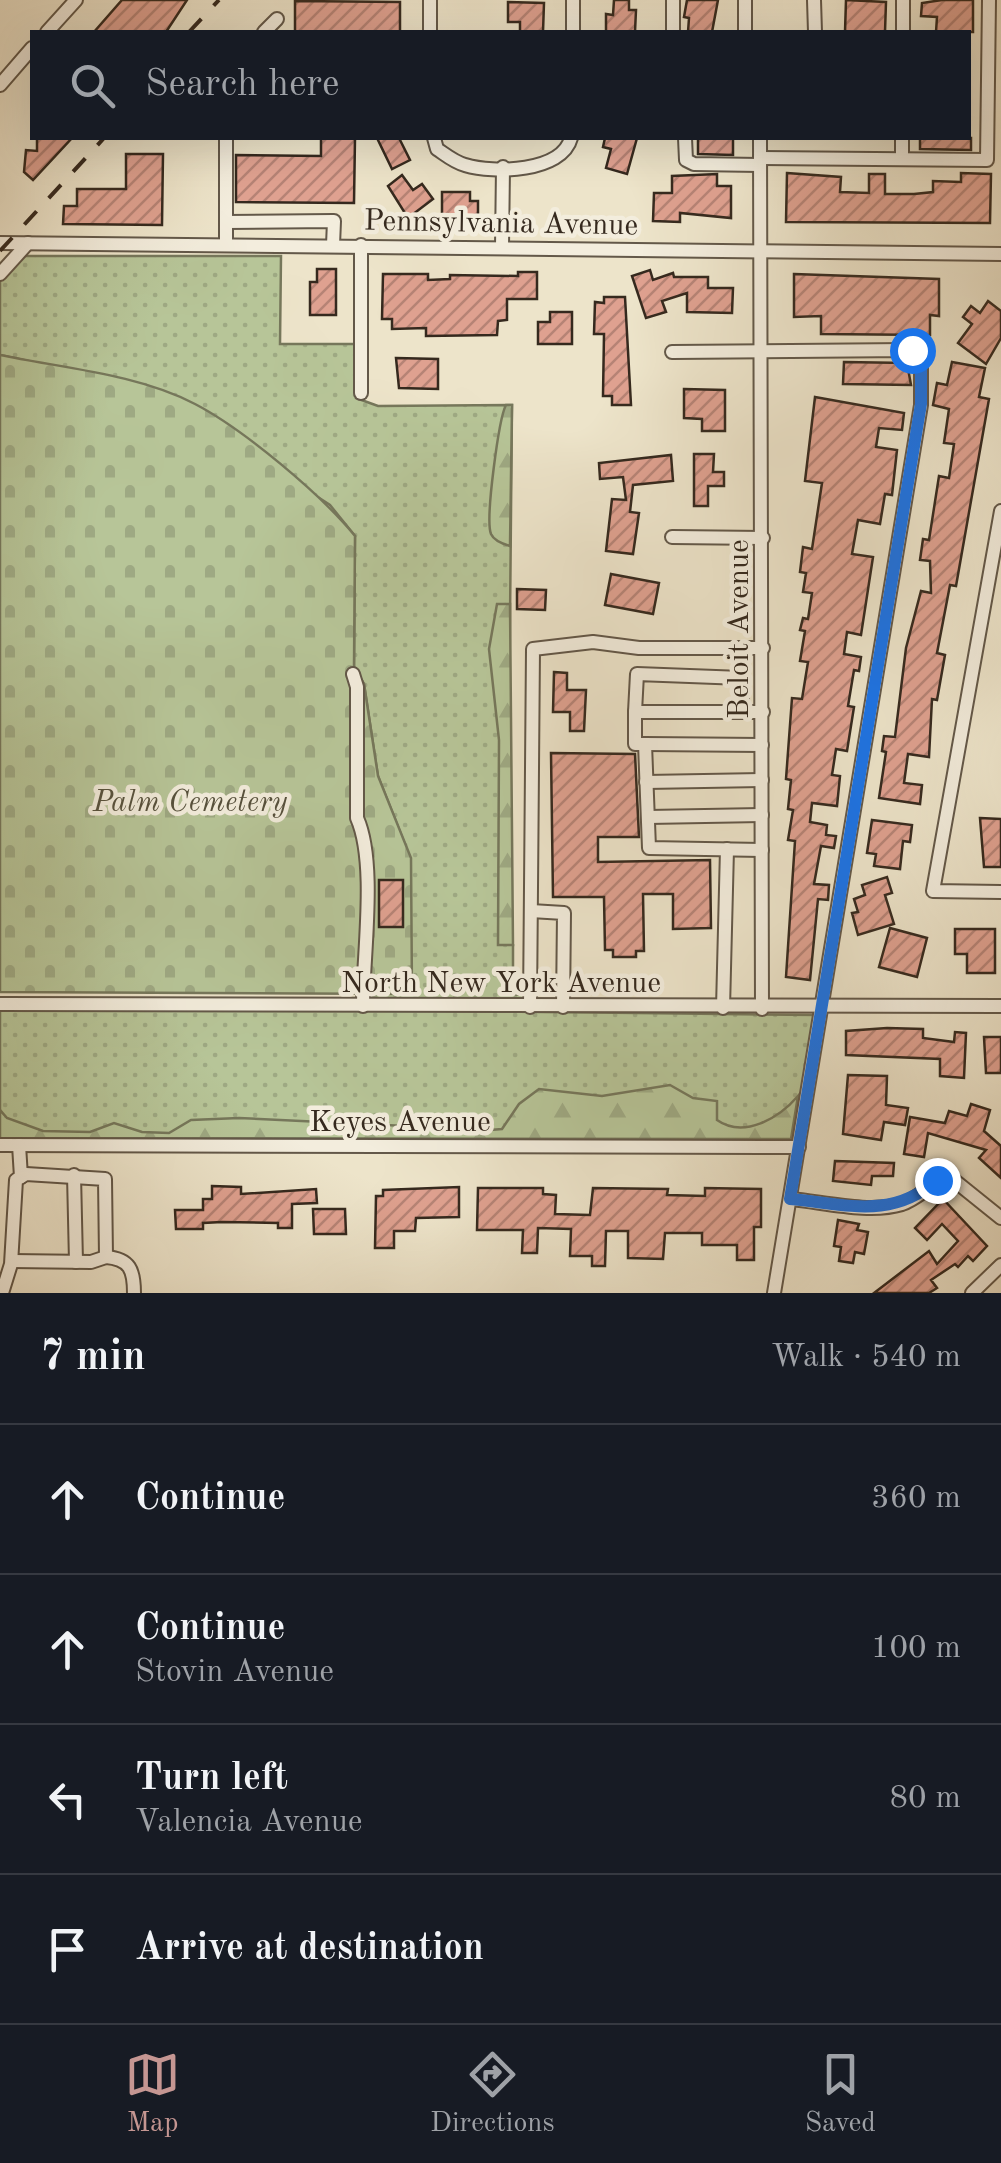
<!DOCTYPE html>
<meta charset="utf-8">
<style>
body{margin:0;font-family:"Old Standard TT",serif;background:#20242c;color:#f1f3f6}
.stop{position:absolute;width:30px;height:30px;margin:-22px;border:8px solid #1a73e8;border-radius:50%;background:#fff}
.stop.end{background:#1a73e8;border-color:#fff;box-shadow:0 2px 10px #0008}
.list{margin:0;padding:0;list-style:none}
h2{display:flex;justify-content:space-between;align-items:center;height:130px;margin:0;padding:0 40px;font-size:42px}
h2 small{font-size:32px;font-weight:400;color:#9ea1a6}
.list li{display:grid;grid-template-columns:65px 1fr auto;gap:30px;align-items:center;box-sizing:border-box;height:150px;padding:0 40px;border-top:2px solid #363941}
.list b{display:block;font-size:38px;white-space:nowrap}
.list p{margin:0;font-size:32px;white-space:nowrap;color:#9ea1a6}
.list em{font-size:32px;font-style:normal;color:#9ea1a6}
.icon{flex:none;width:55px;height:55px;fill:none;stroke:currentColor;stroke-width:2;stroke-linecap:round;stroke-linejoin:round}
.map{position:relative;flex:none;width:1001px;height:1293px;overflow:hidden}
.search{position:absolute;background:#171b24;box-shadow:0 10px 40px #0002;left:30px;right:30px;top:30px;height:110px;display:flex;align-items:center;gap:25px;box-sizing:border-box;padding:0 35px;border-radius:0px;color:#9ea1a6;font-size:38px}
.sheet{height:730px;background:#171b24}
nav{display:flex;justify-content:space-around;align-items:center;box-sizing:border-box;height:140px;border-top:2px solid #363941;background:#171b24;font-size:28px;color:#9ea1a6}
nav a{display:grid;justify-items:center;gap:5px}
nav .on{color:#c59692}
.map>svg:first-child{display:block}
</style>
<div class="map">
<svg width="1001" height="1293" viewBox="0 0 1001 1293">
<defs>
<pattern id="grass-dots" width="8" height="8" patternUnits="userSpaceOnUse" patternTransform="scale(2.5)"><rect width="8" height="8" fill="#b7c598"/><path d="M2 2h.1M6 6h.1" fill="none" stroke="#9ea983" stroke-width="1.8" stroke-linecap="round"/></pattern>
<pattern id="forest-firs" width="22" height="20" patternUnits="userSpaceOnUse" patternTransform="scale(2.5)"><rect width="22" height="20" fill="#b7c598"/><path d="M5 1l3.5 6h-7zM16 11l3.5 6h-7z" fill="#9ea983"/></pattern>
<pattern id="cemetery-stones" width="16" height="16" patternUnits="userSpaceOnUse" patternTransform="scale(2.5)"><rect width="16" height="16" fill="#b7c598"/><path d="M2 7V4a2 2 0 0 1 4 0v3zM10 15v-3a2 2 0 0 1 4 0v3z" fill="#9ea983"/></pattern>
<pattern id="building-hatch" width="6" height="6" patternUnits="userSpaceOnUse" patternTransform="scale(2.5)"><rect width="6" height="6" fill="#dfa190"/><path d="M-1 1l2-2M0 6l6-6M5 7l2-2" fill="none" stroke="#b68375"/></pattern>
</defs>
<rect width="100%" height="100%" fill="#ede4ca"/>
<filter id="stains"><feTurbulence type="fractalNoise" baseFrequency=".002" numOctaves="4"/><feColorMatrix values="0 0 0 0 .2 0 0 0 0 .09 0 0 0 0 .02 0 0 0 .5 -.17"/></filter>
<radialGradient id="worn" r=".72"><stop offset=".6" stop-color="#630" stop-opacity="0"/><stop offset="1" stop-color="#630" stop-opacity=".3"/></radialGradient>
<g fill="url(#grass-dots)" stroke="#76775b" stroke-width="2.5">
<path d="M21,256H281L280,344H356V398L378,406L512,405L507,944L513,945V992L507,994L524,995L522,1000L375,999L368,994L412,992L406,847L378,776L364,684L354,668L355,536L330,505L146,386L0,355V281Z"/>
<path d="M0,1006L818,1015L797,1139L0,1135Z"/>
</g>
<g fill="url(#forest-firs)" stroke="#76775b" stroke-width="2.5">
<path d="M506,405H512L510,546C503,544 494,541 491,534C485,519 499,418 506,405Z"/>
<path d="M497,604H510L513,945H498L499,740L489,649Z"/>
<path d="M670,1085L693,1098L717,1101V1120C744,1139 779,1118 798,1096L791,1139L0,1138V1110L7,1118L43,1131L90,1132L114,1123L142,1132L169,1133L191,1120L239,1118L490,1130L502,1129L519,1104L539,1089L602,1096Z"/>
</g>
<path fill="url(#cemetery-stones)" stroke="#76775b" stroke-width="2.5" d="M0,355C62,368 138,374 195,404C243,429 321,494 355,536L354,667L364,684L378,776L411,858L412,994L0,992Z"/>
<g fill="url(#building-hatch)" stroke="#35291e" stroke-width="2.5">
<path d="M122,0H187L166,32H94Z"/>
<path d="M614,0H629V10H636L635,32H606V14L613,15Z"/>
<path d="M687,0H718L712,32H688L689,18L684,17Z"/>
<path d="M846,0L886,2L885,32H845Z"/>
<path d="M942,0H973V32H936L937,17L921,16L922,3Z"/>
<path d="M295,1L400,2V32H295Z"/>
<path d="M508,2L544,3L543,32H520V22H508Z"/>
<path d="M37,138H72L33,180L24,172L26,150L37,151Z"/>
<path d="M321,138H355L354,203L236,202V155L321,156Z"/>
<path d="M377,138H399L410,160L392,169Z"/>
<path d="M605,138H637L627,174L606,168L611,149L603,147Z"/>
<path d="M698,138H733V155L698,154Z"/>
<path d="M920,138H971V150L920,149Z"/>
<path d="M126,154H163L162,225L63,224L64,206H77V189H126Z"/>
<path d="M787,173L841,177L840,192L869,193V174H885V194H914L933,192V181L961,182V173L991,174L990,223L786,222Z"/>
<path d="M717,174V186H731V218L680,213V222L653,221L654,193H672V176Z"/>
<path d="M402,175L413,190L422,184L433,199L408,218L388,186Z"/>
<path d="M442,192H470V201H478V218L442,217Z"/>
<path d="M317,269H336V315H310V282H317Z"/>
<path d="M650,270L653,280L673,273L674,277H708V288H733L732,313L687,312V293L662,301L666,312L646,318L632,276Z"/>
<path d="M518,272H537V299H507V320L498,321L497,335L426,336V328L392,329V319H382L383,274H428V280L450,279V275L518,276Z"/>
<path d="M794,274L939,279V316L930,315V335L821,334V316L794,317Z"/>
<path d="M604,297H625L631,405H612V396H603L604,334H594L595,302L604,303Z"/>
<path d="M988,301L1001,311V338L986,364L958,343L972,324L963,317L971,306L980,313Z"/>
<path d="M550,312H572V344H538V322H550Z"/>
<path d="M396,358L438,359V389L399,388Z"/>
<path d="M844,362L907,363L911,385L843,384Z"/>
<path d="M952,362L985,368L979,397L989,399L956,586L950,585L937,653L945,655L937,700L932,699L929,757L908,754L904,783L922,785L920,804L879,798L886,752L882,751L884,736L895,737L906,648L921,591L931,593L930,561L920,560L923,539L929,540L939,476L949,478L954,444L944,443L949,409L933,405L937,383L947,385Z"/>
<path d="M684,389L725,390V431H702V419L684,418Z"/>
<path d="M815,397L904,413L902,430L879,428L876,447L897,450L892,495L885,494L880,524L858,520L852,554L873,557L861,635L847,632L844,654L861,657L859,671L854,670L848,706L854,707L847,751L836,749L832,775L840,776L837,806L812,803L810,822L827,825L826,835L836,836L834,848L821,846L814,884L829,885L828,900L818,899L810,980L786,977L795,841L788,840L793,810L788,809L791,780L786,779L792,698L802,699L808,662L800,661L805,631L800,630L803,618L808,619L812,593L803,592L806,573L800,572L803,547L812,549L822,483L805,481Z"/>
<path d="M694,454H714L713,472H724V486H708V506H694Z"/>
<path d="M671,455L673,481L633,485L630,512L639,513L633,554L606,551L612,499L626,500L623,477L600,479L599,463Z"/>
<path d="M611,574L659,583L653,614L605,605Z"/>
<path d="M517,589L546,590L545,610L517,609Z"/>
<path d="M554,672L567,673V690H586L584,731H570V712H553Z"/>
<path d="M551,753L635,754L639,837H598V862L710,860L711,928L673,929V894H643L644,951H636V957H613V950H605L604,897H553Z"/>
<path d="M980,818L1001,819V867H984Z"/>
<path d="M872,820L912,825L910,842L903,841L900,869L874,866L876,854L867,853Z"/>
<path d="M887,877L892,893L885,895L894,924L858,935L852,913L858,912L854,899L865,895L862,885Z"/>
<rect x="379" y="880" width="24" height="47"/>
<path d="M890,928L927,938L917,977L879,967Z"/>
<path d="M955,929H995V973H967V954H955Z"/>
<path d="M887,1028L923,1029V1038L954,1042L955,1032L966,1033L964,1078L940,1076V1059L846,1055V1031Z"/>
<path d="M984,1037H1001V1073H986Z"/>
<path d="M848,1075L887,1076L886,1105L908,1108L905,1125L884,1122L881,1140L843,1134Z"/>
<path d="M971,1104L990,1110L984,1131L1001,1146V1178L979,1158L986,1150L928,1133L924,1157L904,1154L910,1117L945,1123L949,1111L967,1116Z"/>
<path d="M835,1161L894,1163L893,1176H872L871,1185L833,1181Z"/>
<path d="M212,1186L241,1187V1194L316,1189L317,1203L292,1204V1228H278V1223L222,1222L203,1223V1229H176L175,1210H203V1199H212Z"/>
<path d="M459,1187V1217L416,1218L415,1231H394V1248H375L376,1196H383V1190Z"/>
<path d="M478,1188H543V1194L556,1195L555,1214L590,1215L593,1188L668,1189L667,1195L705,1196V1188L761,1189V1227H754V1260H737V1245H702V1233H665L663,1259L628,1258V1231H606L605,1266H592V1256H570L571,1229L538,1228L537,1253H522L523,1230H477Z"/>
<path d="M943,1199L987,1246L973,1261L968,1256L958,1267L955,1264L931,1280L937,1288L929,1293H874L929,1251L937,1264L958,1241L942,1224L927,1240L915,1228Z"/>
<path d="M313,1209H345L346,1234H314Z"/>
<path d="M838,1220L859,1224L857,1230L868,1232L864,1254L855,1252L853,1263L839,1261L841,1247L834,1246Z"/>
</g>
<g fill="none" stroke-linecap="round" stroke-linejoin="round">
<g stroke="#635849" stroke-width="16">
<g id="minor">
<path d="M430,0V32"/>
<path d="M573,0V32"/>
<path d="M814,0L815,32"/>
<path d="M47,32L76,0"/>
<path d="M264,32L277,19"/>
<path d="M673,32V0"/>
<path d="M745,32V0"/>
<path d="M903,32V0"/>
<path d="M0,85L32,48"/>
<path d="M226,138V245"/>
<path d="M434,138L437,149C446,155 454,162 465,165C494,174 562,172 571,138"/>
<path d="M685,138L686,160L694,164L760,165"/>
<path d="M760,138L762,1009"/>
<path d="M760,158L987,160L989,0"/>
<path d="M902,159V138"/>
<path d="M226,222L334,221L333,245"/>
<path d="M0,243L1001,254"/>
<path d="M502,247L503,167"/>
<path d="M0,274L28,243"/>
<path d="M672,352L907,350L921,362V405L774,1293"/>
<path d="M361,393V245"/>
<path d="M1001,511L933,891L1001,892"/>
<path d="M672,537L763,538"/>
<path d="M353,674L357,687V818C377,863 363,955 363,1006"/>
<path d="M635,712L637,674L742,678V712"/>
<path d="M645,744L762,745"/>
<path d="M646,782L762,780"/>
<path d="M648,817L762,815"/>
<path d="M762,850L649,848L645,744H635V712H763"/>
<path d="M531,911L564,913L563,1007"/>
<path d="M0,1004L1001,1006"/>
<path d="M530,1007L533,649L593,642L639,648H763"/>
<path d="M723,1008L727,849"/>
<path d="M0,1145L799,1147"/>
<path d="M19,1145L21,1177"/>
<path d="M74,1175L76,1262"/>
<path d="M790,1199C824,1202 869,1214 902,1204C920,1198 931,1182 950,1177L1001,1218"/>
<path d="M12,1261L91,1262L106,1257"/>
<path d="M2,1293L11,1264L16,1180L26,1174L105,1179L106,1257C130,1259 134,1270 134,1293"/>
<path d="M972,1293L1001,1265"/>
</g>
</g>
<use href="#minor" stroke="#f3eddd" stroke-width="12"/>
<g stroke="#35291e" stroke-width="4" stroke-dasharray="18 18" stroke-linecap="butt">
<path d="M189,32L219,0"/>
<path d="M0,251L104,138"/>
</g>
</g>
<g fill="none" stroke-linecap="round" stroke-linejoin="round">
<path stroke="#1a73e8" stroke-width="12" d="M912,350L921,362V404L790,1199C847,1204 891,1220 937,1180"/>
</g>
<g text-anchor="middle" stroke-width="9" stroke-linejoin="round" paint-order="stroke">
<g font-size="30" fill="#35291e" stroke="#f3eddd">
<text transform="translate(501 222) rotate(1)" y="10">Pennsylvania Avenue</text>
<text transform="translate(738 629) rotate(-90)" y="10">Beloit Avenue</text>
<text x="501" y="992">North New York Avenue</text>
<text x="400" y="1131">Keyes Avenue</text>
</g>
<g font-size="30" font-style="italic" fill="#56503c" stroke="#f3eddd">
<text x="190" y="811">Palm Cemetery</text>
</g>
</g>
<rect width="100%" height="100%" filter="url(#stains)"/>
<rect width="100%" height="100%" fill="url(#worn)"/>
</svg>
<div class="stop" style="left:912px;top:350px"></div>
<div class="stop end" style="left:937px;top:1180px"></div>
<div class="search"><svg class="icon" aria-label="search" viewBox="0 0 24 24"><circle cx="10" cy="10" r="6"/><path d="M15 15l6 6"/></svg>Search here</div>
</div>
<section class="sheet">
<h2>7 min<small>Walk · 540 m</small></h2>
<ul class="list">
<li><svg class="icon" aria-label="ahead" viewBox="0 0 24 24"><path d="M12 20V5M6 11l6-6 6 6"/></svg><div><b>Continue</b></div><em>360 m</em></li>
<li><svg class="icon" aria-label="ahead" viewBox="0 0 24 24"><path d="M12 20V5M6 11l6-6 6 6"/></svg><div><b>Continue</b><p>Stovin Avenue</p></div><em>100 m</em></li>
<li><svg class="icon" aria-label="left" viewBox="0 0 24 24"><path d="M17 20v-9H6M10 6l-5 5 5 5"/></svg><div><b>Turn left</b><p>Valencia Avenue</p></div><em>80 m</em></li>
<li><svg class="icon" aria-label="arrive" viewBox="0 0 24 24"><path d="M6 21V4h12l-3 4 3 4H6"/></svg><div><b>Arrive at destination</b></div></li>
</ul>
</section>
<nav>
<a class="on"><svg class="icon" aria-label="map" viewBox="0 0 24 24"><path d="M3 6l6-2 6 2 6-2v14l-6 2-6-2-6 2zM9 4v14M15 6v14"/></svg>Map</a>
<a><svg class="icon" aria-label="directions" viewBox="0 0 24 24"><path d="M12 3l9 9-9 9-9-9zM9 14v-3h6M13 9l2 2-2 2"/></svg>Directions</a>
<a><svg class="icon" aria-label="saved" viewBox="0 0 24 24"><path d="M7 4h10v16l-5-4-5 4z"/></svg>Saved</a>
</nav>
